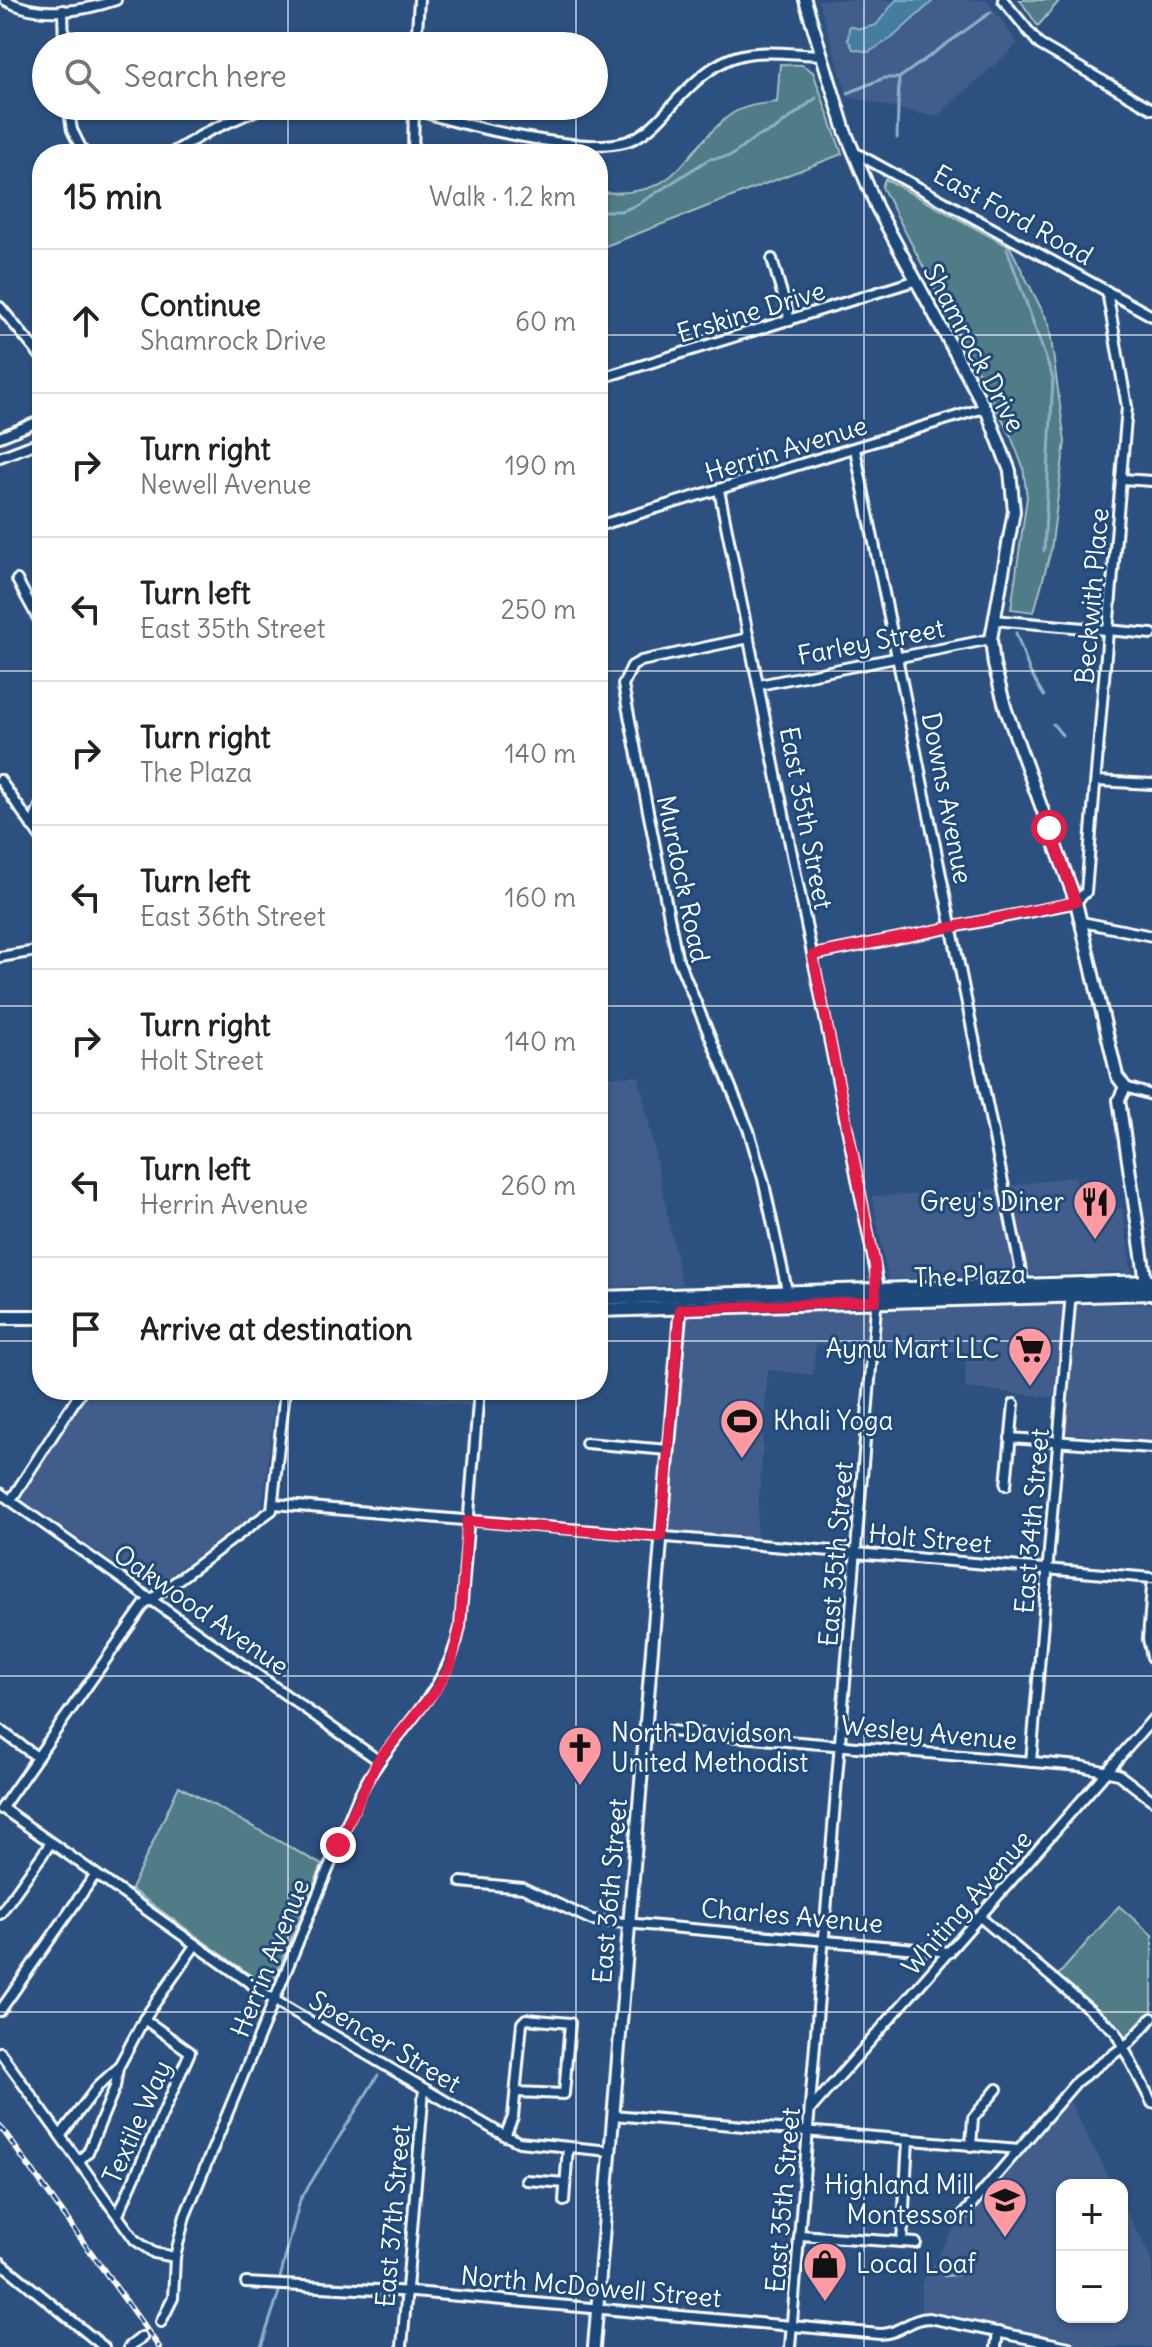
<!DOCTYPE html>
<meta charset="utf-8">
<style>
body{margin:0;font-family:Delius,sans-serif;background:#f6f6f6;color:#222}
.controls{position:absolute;right:24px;bottom:24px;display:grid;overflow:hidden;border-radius:16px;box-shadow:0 2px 6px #0004}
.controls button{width:72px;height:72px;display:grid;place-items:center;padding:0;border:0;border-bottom:2px solid #e0e0e0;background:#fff;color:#222;font:40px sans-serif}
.stop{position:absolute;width:24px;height:24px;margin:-18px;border:6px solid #e11d48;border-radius:50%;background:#fff}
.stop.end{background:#e11d48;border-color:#fff;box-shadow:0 2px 8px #0008}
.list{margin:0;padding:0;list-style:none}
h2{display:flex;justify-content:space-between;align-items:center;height:104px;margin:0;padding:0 32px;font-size:34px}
h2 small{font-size:26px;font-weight:400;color:#767676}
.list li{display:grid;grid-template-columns:52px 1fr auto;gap:24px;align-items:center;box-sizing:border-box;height:144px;padding:0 32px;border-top:2px solid #e0e0e0}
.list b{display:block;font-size:30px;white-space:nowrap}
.list p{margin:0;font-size:26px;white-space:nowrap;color:#767676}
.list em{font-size:26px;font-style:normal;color:#767676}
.icon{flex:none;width:44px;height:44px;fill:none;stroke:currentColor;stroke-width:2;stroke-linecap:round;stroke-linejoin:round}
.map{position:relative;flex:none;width:1152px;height:2347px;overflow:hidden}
.search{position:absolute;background:#fff;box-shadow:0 2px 6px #0004;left:32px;top:32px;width:576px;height:88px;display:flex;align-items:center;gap:20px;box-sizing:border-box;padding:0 28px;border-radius:44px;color:#767676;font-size:30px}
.panel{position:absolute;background:#fff;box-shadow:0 2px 6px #0004;left:32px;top:144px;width:576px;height:1256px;border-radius:32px}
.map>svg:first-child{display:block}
</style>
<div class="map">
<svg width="1152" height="2347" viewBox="0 0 1152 2347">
<rect width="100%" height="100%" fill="#2c5181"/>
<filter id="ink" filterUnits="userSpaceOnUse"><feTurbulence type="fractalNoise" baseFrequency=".0125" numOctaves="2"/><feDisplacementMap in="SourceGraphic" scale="16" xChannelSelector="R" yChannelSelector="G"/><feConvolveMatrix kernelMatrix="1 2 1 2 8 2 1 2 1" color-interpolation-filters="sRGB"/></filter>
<g filter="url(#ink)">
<g fill="#3f5d8c">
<path d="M818,0H987L1018,44L936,117L848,97Z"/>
<path d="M639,1076L682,1285L598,1287V1077Z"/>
<path d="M1075,1176L1082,1209L1122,1208L1132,1272L888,1279L872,1196L935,1194L936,1198Z"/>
<path d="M1152,1304V1441L1064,1433L1068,1399L965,1388L966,1352L816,1344L813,1375L768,1370L756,1540L667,1530L674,1486L685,1306Z"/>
<path d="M90,1390H276L262,1512L151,1589L20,1498Z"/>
<path d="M311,1390H472L470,1406Z"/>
<path d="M1066,2094L1113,2185H1062V2317H1122V2202L1152,2260V2347H1063L920,2318L922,2283L960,2218Z"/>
</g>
<g fill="#4f7c86" stroke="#a7bec2" stroke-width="2">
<path d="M1020,0H1060L1038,26Z"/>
<path d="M780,64L802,65L813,72L842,154L598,249V192C682,199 677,156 730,115C744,105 761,104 777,102Z"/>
<path d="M885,179L1010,247L1049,324L1065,442L1051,550L1034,612L1011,609L1027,497L1023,467L1010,434L882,187Z"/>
<path d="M179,1786L322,1865L270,1989L131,1889Z"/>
<path d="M1119,1906L1152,1935V2018L1125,2046L1054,1980Z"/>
<path d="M953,2257L966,2262L965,2267L957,2275L944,2276Z"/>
</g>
<path fill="#457d9f" stroke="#8fb1c5" stroke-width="2" d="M896,0H934L892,38L869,52L853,49L848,40L849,26L860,29L876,25Z"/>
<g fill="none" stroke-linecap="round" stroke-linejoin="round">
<g stroke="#8fb1c5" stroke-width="3">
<path d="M848,93L884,78H899L991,12"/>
<path d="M897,138L899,78"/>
<path d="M598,211H621L637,205L709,159L731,156L756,137L774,130L816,98"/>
<path d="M1007,249L1053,378L1044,551"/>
<path d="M1016,633L1030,672L1044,696"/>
<path d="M1053,724L1062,735"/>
<path d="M280,2278L300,2200L378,2075"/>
<path d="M261,2347L280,2289"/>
</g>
<g stroke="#fff" stroke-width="14">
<g id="minor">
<path d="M5,0C37,18 82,12 116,0"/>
<path d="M1003,0L1040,45L1152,109"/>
<path d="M63,10L64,46"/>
<path d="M416,46L419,0"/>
<path d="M68,106L72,130L84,154"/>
<path d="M405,106C449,123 592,159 633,139C652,130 665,113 679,98C730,43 752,52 822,55"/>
<path d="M854,152L1152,316"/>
<path d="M170,154L209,131L266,106"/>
<path d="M413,154L414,107"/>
<path d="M772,259L790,321"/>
<path d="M0,307L42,358"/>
<path d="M598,379L914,281"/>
<path d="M0,437L42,420"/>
<path d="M855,449L1025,1291"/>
<path d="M0,457L42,441"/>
<path d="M1122,479L1152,481"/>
<path d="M719,490L878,1283L790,2347"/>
<path d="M598,526L984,408"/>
<path d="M17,580L42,626"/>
<path d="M994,620L1152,634"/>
<path d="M749,638L641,661L632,666L623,685L677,957L749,1131L763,1179L788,1295"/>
<path d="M759,685L991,639"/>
<path d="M0,780L42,840"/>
<path d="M1097,781L1152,784"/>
<path d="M32,826L42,801"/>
<path d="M1082,922L1152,936"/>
<path d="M813,955L1074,903L1086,892L1127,407L1107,291"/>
<path d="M0,957L42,950"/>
<path d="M1125,1087L1152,1095"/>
<path d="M1010,1438L1152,1448"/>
<path d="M586,1443L668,1450"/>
<path d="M1006,1485L1014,1404"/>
<path d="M0,1493L378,1760"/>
<path d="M11,1500L82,1390"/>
<path d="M274,1504L1152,1578"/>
<path d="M1152,1587L1148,1639L1152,1657"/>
<path d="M646,1729L1080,1766L1118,1774L1152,1800"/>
<path d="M0,1730L37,1757"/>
<path d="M1031,1762L1071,1292"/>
<path d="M2,1808L274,2000L498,2132L519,2142L610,2151"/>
<path d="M1,1809L144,1605L272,1510L285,1390"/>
<path d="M461,1882L523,1888L592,1920L950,1952"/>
<path d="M0,1914L50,1844"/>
<path d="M981,1918L1115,2031L1152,2103"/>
<path d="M0,2011L95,1875"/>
<path d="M0,2052L135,2240L154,2253L175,2257"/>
<path d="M810,2110L1152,1720"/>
<path d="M613,2115L1019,2149"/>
<path d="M61,2135L98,2086L117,2069"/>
<path d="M505,2136L513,2117L522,2023L526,2019L570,2023L564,2094L516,2092"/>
<path d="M971,2146L973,2118L997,2089"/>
<path d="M79,2161L88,2152L115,2087L118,2068L144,2019L196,1944"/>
<path d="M526,2180L566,2183"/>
<path d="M564,2201L568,2147"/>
<path d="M118,2215L190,2052L144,2019"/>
<path d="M960,2218L1077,2081L1130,2042L1152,2018"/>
<path d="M800,2235L916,2243"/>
<path d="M902,2242L908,2140"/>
<path d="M0,2262L104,2347"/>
<path d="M246,2283L414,2292L880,2334C900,2334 910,2318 929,2318L1069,2347"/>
<path d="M161,2322L173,2298L175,2257L185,2216L358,1797C388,1736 447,1696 460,1627L479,1390"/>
<path d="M129,2347L142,2337"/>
<path d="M402,2347L424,2089"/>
<path d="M996,2347L998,2332"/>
</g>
</g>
<g stroke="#fff" stroke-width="16">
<g id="tertiary">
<path d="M805,0L845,131L877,208L988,414L1010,471L1014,511L991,639L994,665L1006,710L1076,902L1117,1076L1125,1087L1119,1100L1146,1282"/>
<path d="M594,2347L681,1301"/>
</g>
</g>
<g stroke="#fff" stroke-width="18">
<g id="secondary">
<path d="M598,1298L1152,1282"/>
<path d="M598,1310L1152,1293"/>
<path d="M0,1317H42"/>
</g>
</g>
<use href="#minor" stroke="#1f4a7a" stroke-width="8"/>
<use href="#tertiary" stroke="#1f4a7a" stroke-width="10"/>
<use href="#secondary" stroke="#1f4a7a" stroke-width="12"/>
<g stroke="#fff" stroke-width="6">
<path id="rail" d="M0,2126L159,2347"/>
</g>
<use href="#rail" stroke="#1f4a7a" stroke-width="3" stroke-dasharray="9" stroke-linecap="butt"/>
</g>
</g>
<g fill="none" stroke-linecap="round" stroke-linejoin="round" filter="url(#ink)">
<path stroke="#e11d48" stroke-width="10" d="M338,1845L378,1760L436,1690L451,1665L460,1627L467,1521L661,1537L680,1309L876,1301L875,1265L813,955L1076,902L1049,828"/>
</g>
<path fill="none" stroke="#fff" stroke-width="2" stroke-opacity="0.55" d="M288,0V46M576,0V46M864,0V2347M288,106V154M576,106V154M0,335H42M598,335H1152M0,671H42M598,671H1152M0,1006H42M598,1006H1152M0,1341H42M598,1341H1152M288,1390V2347M576,1390V2347M0,1676H1152M0,2012H1152"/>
<defs>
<g id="restaurant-pin" transform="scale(2.3)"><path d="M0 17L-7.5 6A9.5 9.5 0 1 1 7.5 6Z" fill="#ff9aa2" stroke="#1f4a7a"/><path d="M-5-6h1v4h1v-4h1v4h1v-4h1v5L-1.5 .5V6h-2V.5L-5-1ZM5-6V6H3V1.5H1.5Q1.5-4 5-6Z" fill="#111"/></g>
<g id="supermarket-pin" transform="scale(2.3)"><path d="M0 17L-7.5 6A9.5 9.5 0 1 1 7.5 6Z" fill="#ff9aa2" stroke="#1f4a7a"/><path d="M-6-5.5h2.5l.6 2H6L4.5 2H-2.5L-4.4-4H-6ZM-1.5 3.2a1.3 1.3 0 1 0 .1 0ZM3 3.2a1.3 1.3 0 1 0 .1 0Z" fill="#111"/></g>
<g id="stadium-pin" transform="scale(2.3)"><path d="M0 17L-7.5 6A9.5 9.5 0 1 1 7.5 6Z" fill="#ff9aa2" stroke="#1f4a7a"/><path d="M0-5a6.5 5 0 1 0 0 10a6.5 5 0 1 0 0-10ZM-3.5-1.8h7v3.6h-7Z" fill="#111"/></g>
<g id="church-pin" transform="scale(2.3)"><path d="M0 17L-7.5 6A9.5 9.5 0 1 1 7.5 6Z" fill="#ff9aa2" stroke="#1f4a7a"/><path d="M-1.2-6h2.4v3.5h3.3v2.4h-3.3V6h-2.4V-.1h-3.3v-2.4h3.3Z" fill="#111"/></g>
<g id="school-pin" transform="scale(2.3)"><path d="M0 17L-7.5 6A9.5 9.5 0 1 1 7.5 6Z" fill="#ff9aa2" stroke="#1f4a7a"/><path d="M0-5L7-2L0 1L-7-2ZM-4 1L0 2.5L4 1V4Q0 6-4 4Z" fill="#111"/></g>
<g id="shop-pin" transform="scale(2.3)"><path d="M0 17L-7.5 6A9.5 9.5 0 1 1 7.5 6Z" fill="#ff9aa2" stroke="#1f4a7a"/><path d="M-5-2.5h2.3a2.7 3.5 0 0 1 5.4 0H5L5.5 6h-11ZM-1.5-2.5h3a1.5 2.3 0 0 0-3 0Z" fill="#111"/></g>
</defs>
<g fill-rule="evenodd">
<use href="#restaurant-pin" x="1095" y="1202"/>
<use href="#supermarket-pin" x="1030" y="1349"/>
<use href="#stadium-pin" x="742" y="1421"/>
<use href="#church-pin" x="580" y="1748"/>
<use href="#school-pin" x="1005" y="2200"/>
<use href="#shop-pin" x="825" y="2264"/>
</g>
<g text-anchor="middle" stroke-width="6" stroke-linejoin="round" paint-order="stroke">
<g font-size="26" fill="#fff" stroke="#1f4a7a">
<text transform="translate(1013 215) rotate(29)" y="9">East Ford Road</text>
<text transform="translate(751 312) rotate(-17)" y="9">Erskine Drive</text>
<text transform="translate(974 348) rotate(62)" y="9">Shamrock Drive</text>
<text transform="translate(786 449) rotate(-17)" y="9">Herrin Avenue</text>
<text transform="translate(1092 596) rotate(-85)" y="9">Beckwith Place</text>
<text transform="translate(871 642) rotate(-11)" y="9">Farley Street</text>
<text transform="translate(947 798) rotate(79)" y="9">Downs Avenue</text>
<text transform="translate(806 818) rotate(79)" y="9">East 35th Street</text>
<text transform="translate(683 879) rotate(78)" y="9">Murdock Road</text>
<text transform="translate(970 1276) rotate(-2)" y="9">The Plaza</text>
<text transform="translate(1032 1521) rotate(-85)" y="9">East 34th Street</text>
<text transform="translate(930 1539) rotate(5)" y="9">Holt Street</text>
<text transform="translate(836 1554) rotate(-85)" y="9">East 35th Street</text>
<text transform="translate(201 1610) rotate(35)" y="9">Oakwood Avenue</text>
<text transform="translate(929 1733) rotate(5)" y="9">Wesley Avenue</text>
<text transform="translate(610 1891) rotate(-85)" y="9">East 36th Street</text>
<text transform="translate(967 1903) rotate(-49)" y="9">Whiting Avenue</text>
<text transform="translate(792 1916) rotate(5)" y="9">Charles Avenue</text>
<text transform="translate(270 1958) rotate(-68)" y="9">Herrin Avenue</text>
<text transform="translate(385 2042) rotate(31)" y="9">Spencer Street</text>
<text transform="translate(137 2122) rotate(-66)" y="9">Textile Way</text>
<text transform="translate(783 2200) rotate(-85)" y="9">East 35th Street</text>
<text transform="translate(393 2216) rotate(-85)" y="9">East 37th Street</text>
<text transform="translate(591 2287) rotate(5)" y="9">North McDowell Street</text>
</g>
<g font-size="26" fill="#fff" stroke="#1f4a7a" text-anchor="end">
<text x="1064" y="1211">Grey's Diner</text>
<text x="999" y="1358">Aynu Mart LLC</text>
<text x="773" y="1430" text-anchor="start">Khali Yoga</text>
<text x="611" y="1742" text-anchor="start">North Davidson<tspan x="611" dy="30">United Methodist</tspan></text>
<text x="974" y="2194">Highland Mill<tspan x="974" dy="30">Montessori</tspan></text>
<text x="856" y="2273" text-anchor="start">Local Loaf</text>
</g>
</g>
</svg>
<div class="controls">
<button>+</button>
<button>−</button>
</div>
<div class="stop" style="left:1049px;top:828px"></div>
<div class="stop end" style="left:338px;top:1845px"></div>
<div class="search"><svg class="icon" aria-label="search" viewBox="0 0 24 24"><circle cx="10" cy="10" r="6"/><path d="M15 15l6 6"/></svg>Search here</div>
<section class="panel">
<h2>15 min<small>Walk · 1.2 km</small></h2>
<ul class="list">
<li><svg class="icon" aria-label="ahead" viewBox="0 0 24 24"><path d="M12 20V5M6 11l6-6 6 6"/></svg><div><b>Continue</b><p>Shamrock Drive</p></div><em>60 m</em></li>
<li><svg class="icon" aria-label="right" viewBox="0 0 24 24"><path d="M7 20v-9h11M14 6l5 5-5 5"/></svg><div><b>Turn right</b><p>Newell Avenue</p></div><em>190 m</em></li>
<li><svg class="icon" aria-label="left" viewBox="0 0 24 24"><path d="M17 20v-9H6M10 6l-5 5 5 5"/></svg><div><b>Turn left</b><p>East 35th Street</p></div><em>250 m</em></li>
<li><svg class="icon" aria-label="right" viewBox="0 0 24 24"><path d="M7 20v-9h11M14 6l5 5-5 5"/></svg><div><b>Turn right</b><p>The Plaza</p></div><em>140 m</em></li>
<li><svg class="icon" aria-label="left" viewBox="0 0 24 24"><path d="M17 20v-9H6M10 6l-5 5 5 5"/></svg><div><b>Turn left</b><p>East 36th Street</p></div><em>160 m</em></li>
<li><svg class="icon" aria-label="right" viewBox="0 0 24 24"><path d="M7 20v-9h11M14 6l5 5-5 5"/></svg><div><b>Turn right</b><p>Holt Street</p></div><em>140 m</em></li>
<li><svg class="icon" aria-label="left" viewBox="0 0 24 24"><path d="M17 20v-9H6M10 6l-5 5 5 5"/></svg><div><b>Turn left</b><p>Herrin Avenue</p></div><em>260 m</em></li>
<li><svg class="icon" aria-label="arrive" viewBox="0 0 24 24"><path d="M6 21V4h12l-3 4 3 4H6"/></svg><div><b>Arrive at destination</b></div></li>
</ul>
</section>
</div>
